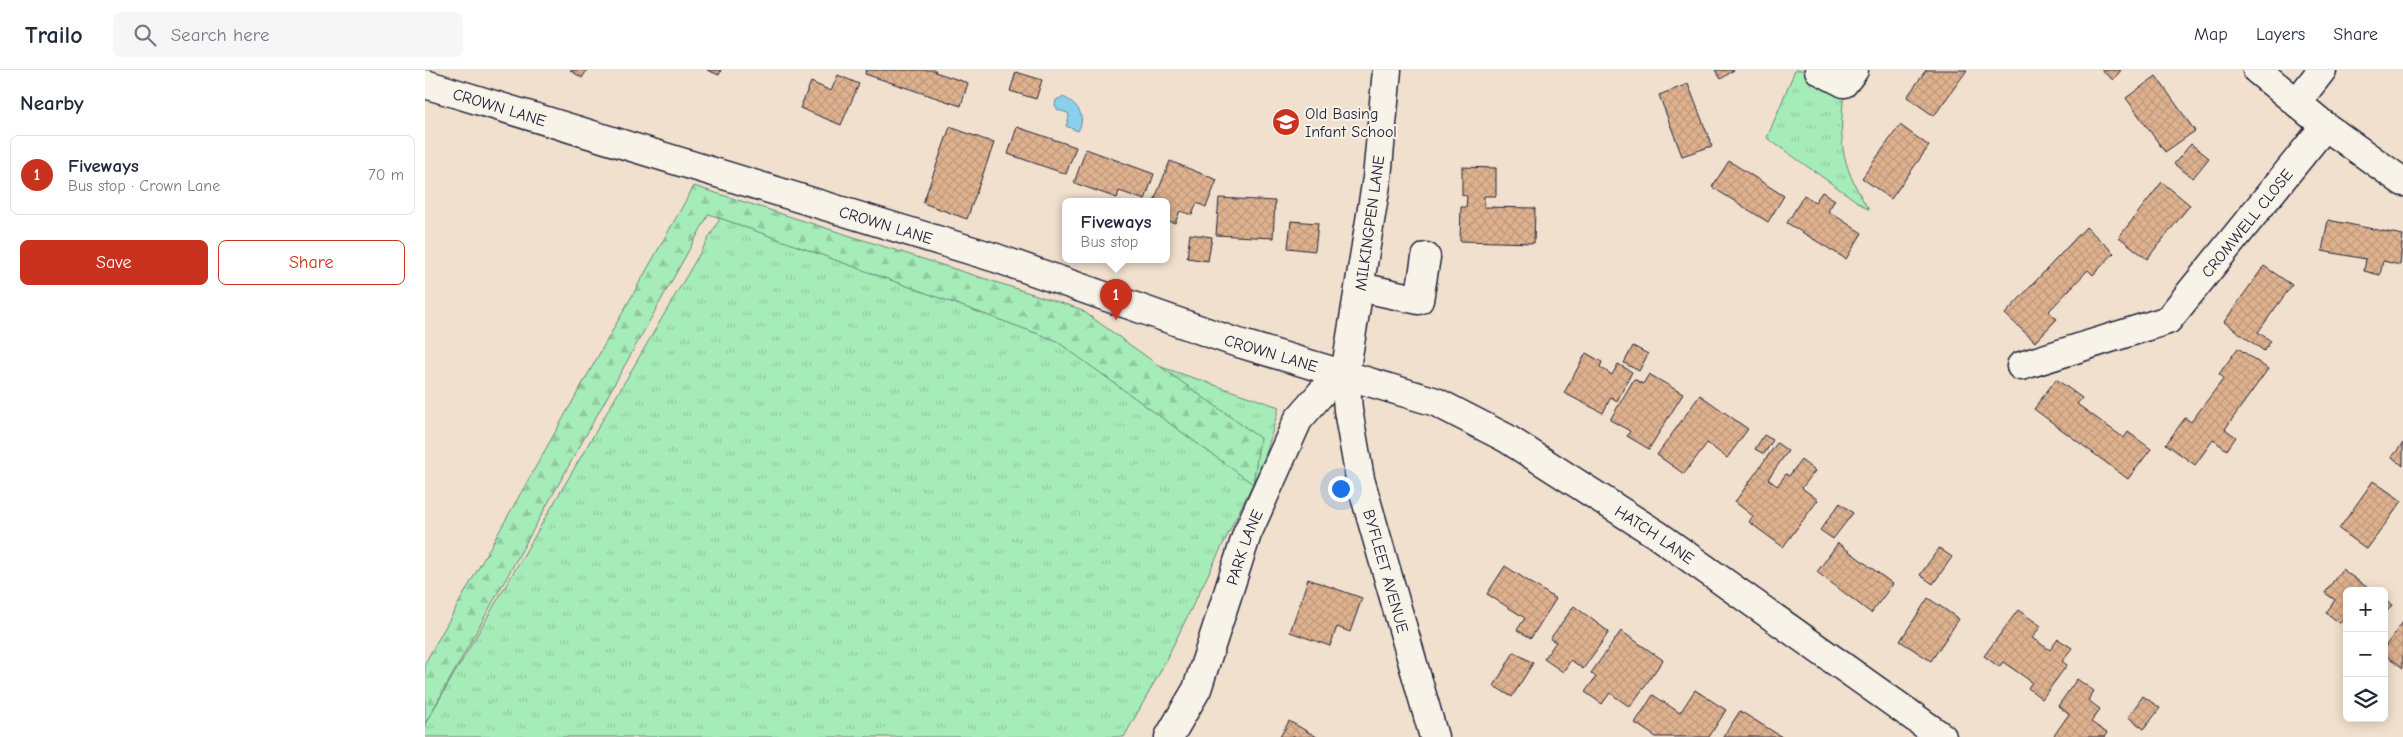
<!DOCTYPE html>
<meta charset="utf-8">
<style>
body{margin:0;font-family:"Comic Neue",sans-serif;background:#f6f6f7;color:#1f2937}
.controls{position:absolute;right:15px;bottom:15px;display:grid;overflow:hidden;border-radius:8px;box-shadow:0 2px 12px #0003}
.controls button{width:45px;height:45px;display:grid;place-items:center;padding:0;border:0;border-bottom:1px solid #e0e1e3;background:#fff;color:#1f2937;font:25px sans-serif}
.you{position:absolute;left:915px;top:418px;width:18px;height:18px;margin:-12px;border:4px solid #fff;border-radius:50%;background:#1a73e8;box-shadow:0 0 0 8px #1a73e833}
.badge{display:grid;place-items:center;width:32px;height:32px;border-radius:50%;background:#c8321e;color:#fff;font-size:16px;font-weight:700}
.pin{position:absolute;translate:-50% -41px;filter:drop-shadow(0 1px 2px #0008)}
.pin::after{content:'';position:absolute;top:26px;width:18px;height:15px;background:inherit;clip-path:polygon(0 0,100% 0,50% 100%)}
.popup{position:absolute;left:637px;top:128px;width:108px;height:65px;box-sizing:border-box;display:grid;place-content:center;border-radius:8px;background:#fff;filter:drop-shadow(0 1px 4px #0005);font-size:16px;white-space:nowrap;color:#747a83}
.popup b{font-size:19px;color:#1f2937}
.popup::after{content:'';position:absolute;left:50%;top:100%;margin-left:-10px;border:10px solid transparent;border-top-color:#fff}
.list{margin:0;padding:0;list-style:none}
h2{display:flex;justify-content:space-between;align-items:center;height:65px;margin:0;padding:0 20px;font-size:21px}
h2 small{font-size:16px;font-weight:400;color:#747a83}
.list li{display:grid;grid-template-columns:32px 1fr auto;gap:15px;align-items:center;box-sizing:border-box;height:80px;margin:0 10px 10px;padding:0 10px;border:1px solid #e0e1e3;border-radius:8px}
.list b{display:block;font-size:19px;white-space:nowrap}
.list p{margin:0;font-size:16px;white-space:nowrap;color:#747a83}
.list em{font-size:16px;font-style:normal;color:#747a83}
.actions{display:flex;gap:10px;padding:15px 20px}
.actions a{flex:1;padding:11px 0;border:1px solid #c8321e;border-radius:8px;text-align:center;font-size:18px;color:#c8321e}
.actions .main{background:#c8321e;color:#fff}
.icon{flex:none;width:28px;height:28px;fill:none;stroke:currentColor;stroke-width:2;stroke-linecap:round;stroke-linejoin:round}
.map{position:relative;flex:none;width:1978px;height:667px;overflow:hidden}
header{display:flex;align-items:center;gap:30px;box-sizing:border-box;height:70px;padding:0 25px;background:#fff;border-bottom:1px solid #e0e1e3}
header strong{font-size:24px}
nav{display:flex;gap:28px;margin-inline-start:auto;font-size:18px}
.search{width:350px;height:45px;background:#f6f6f7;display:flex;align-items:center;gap:12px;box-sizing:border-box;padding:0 18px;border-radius:8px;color:#747a83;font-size:19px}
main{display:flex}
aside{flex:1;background:#fff}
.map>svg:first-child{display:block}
</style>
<header>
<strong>Trailo</strong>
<div class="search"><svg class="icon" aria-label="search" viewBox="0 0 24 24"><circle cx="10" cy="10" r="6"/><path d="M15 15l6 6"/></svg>Search here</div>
<nav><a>Map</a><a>Layers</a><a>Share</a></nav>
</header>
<main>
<aside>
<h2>Nearby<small></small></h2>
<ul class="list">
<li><span class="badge">1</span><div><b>Fiveways</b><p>Bus stop · Crown Lane</p></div><em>70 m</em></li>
</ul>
<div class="actions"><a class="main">Save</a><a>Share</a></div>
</aside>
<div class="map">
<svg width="1978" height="667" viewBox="0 0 1978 667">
<defs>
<pattern id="grass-tufts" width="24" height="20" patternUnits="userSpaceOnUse" patternTransform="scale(1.25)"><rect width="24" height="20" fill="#a6ecb8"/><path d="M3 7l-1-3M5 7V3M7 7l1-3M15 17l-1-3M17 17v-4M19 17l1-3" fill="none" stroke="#8fca9f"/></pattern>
<pattern id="forest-firs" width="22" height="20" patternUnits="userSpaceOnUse" patternTransform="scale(1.25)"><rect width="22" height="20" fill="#a6ecb8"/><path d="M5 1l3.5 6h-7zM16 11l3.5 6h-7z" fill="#8fca9f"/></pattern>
<pattern id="building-cross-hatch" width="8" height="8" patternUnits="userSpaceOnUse" patternTransform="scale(1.25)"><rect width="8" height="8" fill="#dfb28f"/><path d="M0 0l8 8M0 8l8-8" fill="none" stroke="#bf997c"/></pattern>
</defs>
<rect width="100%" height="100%" fill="#f0e0cd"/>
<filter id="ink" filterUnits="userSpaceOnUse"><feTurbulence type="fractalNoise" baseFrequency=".02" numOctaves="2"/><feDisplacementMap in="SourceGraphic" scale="10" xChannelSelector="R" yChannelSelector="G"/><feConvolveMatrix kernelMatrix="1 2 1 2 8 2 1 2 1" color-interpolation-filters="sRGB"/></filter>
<g filter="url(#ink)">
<g fill="url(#grass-tufts)" stroke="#64877a">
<path d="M1370,0H1396L1420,13C1414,68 1413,91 1444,140L1342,68Z"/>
<path d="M296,147L854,337L839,391L734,604L699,667H0V654Z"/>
</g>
<path fill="url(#forest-firs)" stroke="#64877a" d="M269,116L655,239L835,368L828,414L630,270L284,144L0,654V593Z"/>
<path fill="#8acfeb" stroke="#608aa5" d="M638,27C652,33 662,46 653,61L641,56L644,47L643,43L633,40L630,35L631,30Z"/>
<g fill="url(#building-cross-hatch)" stroke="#22223b">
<path d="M145,0H162L157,8Z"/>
<path d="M282,0H296L294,5Z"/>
<path d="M441,0H511L510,2L543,13L536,36L440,4Z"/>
<path d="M1290,0H1309L1296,9Z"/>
<path d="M1501,0H1542L1509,46L1482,27Z"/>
<path d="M1676,0H1696L1688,10Z"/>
<path d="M591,2L617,10L611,29L585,21Z"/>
<path d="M413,5L434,14L416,55L375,38L386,12L406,21Z"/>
<path d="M1731,6L1770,61L1740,82L1701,28Z"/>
<path d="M1263,14L1287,76L1257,86L1234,25Z"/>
<path d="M1475,55L1504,76L1466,129L1437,108Z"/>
<path d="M525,57L569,73L542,149L498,133Z"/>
<path d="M592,57L651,77L641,104L583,84Z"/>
<path d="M1766,74L1784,88L1768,108L1749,94Z"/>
<path d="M661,79L729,104L720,130L694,121L692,128L649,113Z"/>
<path d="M745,91L792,110L781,137L772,133L767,145L755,141L750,153L741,150V131H729Z"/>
<path d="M1304,91L1359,126L1343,152L1287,117Z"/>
<path d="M1037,97L1071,98V126H1059V137L1110,138L1109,173L1035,171L1036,137H1041L1042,126L1037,125Z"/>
<path d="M1737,112L1765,135L1722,189L1694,167Z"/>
<path d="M1397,122L1410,130L1403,141L1437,163L1421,189L1362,153L1379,125L1390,132Z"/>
<path d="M794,128L850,131L848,168L791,165Z"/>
<path d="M1903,150L1978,165L1975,195L1958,191L1955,205L1939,201L1941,189L1897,181Z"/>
<path d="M866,151L893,153L890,181L863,178Z"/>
<path d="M1661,157L1689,183L1668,205L1663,200L1624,241L1632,249L1610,272L1580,244Z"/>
<path d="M765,164L787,167L783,191L762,188Z"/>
<path d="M1839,196L1867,215L1833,262L1846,271L1839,281L1799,252Z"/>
<path d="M1208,276L1223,284L1214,301L1199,293Z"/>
<path d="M1813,278L1843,299L1800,359L1811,367L1802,380L1788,370L1770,395L1741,374L1760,348L1766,352L1799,308L1794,304Z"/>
<path d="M1161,283L1177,292L1175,297L1187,305L1193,294L1207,302L1192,331L1186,327L1178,343L1139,323Z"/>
<path d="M1224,304L1258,324L1224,379L1202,366L1205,361L1185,350L1209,309L1218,314Z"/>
<path d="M1631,309L1657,328L1652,334L1699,368L1703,362L1726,379L1703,409L1609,339Z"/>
<path d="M1275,325L1323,359L1302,388L1282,373L1259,404L1232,385Z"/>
<path d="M1339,365L1348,370L1339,384L1330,379Z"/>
<path d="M1352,373L1363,381L1343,409L1352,416L1361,404L1364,406L1376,390L1390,401L1377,418L1393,430L1358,477L1324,452L1328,446L1310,432Z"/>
<path d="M1978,373V396L1967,387Z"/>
<path d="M1948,411L1977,431L1942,479L1914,459Z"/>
<path d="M1415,433L1428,443L1408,469L1395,460Z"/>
<path d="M1413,473L1468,514L1446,543L1392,502Z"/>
<path d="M1514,478L1527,487L1508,514L1495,505Z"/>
<path d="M1080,496L1131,529L1106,568L1092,560L1100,548L1062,524Z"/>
<path d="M1917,499L1947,521H1922V545L1915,553L1901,543L1910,530L1900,523Z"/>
<path d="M883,509L937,528L925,562L912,557L905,576L865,562Z"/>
<path d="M1503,528L1534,549L1506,591L1475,571Z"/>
<path d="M1959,530L1967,535L1959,545Z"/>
<path d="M1149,536L1184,562L1158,599L1146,590L1138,602L1119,589L1131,572L1125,569Z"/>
<path d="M1593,540L1616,556L1607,568L1625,580L1633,569L1647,578L1637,591L1642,595L1617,629L1603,618L1607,612L1578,592L1574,597L1559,586Z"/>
<path d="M1978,552V598L1959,584V578Z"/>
<path d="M1196,561L1238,590L1205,637L1185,623L1177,634L1160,622L1171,607L1166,603Z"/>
<path d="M1089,582L1108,593L1087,627L1069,616Z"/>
<path d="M1652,609L1669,621L1663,630L1675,639L1666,652L1682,663L1679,667H1628L1644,644L1633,636Z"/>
<path d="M1270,620L1301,640L1284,667H1231L1210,653L1228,625L1255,643Z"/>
<path d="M1718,626L1735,638L1719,659L1703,647Z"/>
<path d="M1315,641L1357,667H1298Z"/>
<path d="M864,651L892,667H855Z"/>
</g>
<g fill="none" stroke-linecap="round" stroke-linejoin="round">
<g stroke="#22223b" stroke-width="31">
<g id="minor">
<path id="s1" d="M962,0L952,108L920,304L923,340L935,409L1009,667"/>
<path d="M1394,0L1419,13L1429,0"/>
<path d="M1832,0L1900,56L1978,112"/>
<path id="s2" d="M0,14L571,188L807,271L1011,332L1081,368L1231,464L1517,667"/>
<path d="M1872,32L1897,0"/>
<path d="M935,217L994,230L1001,187"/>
<path id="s3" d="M1596,296L1743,250L1900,56"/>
<path id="s4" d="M744,667L772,619L822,464L873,350L904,314L920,304"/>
</g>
</g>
<use href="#minor" stroke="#f7f3e8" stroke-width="28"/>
</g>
</g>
<defs>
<g id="school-disc" transform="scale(1.4375)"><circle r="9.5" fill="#c8321e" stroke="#f7f3e8"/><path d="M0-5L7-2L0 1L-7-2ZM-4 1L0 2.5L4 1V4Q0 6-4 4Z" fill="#fff"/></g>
</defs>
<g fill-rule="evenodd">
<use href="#school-disc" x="861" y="52"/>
</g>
<g text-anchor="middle" stroke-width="4" stroke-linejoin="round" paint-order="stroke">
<g font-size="16" fill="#22223b" stroke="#f7f3e8">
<text dy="6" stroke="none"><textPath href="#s2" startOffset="78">CROWN LANE</textPath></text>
<text transform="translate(944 153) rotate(-82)" y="6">MILKINGPEN LANE</text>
<text dy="6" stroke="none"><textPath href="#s3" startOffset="279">CROMWELL CLOSE</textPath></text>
<text dy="6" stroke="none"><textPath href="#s2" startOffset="482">CROWN LANE</textPath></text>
<text dy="6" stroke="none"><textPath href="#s2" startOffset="888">CROWN LANE</textPath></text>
<text dy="6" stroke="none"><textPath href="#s2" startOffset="1316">HATCH LANE</textPath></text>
<text dy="6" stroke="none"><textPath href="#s4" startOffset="205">PARK LANE</textPath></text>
<text dy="6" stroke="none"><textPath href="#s1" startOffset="509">BYFLEET AVENUE</textPath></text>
</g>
<g font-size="16" fill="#22223b" stroke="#f7f3e8" text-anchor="start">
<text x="880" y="49">Old Basing<tspan x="880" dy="18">Infant School</tspan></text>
</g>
</g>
</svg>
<div class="controls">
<button>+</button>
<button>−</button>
<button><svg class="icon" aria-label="layers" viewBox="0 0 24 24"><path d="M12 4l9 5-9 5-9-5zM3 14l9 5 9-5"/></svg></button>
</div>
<div class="you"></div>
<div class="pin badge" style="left:691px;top:250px">1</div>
<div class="popup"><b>Fiveways</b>Bus stop</div>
</div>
</main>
